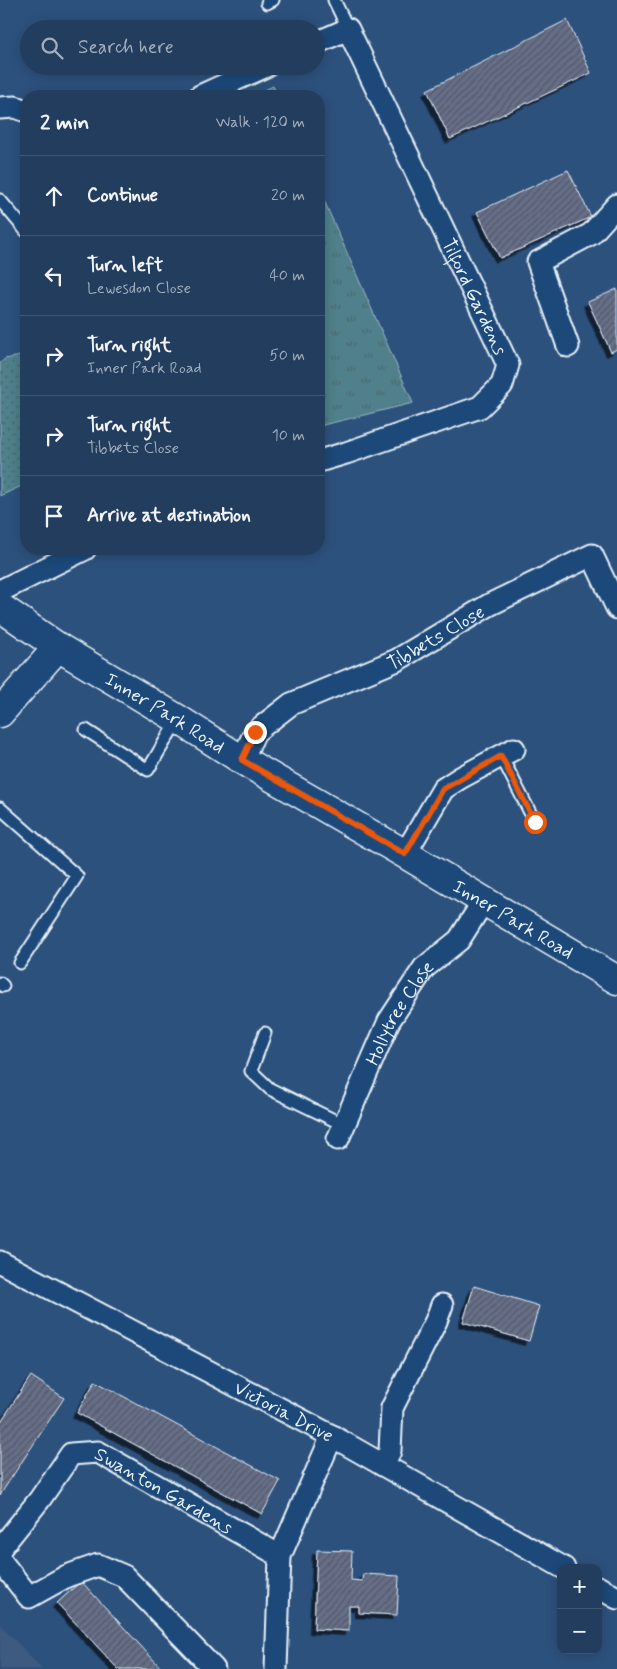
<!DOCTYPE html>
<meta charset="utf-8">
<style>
body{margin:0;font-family:Mynerve,sans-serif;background:#2e4867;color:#f1f3f6}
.controls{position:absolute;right:15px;bottom:15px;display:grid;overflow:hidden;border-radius:10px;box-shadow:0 2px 12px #0003}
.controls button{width:45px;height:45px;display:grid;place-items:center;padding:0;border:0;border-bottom:1px solid #3f5673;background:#223d5e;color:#f1f3f6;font:25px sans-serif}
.stop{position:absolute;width:15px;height:15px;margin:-11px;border:4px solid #ea580c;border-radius:50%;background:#fff}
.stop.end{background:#ea580c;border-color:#fff;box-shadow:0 1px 5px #0008}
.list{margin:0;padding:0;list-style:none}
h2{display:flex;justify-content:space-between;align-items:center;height:65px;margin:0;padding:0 20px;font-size:21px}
h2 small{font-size:16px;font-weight:400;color:#a2aebc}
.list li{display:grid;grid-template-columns:32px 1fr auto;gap:15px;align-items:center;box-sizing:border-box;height:80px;padding:0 20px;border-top:1px solid #3f5673}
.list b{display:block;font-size:19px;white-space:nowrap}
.list p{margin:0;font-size:16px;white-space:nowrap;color:#a2aebc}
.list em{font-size:16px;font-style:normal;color:#a2aebc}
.icon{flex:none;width:28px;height:28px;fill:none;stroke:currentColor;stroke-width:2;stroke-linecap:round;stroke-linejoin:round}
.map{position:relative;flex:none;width:617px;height:1669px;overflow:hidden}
.search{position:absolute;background:#223d5e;box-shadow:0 2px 12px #0003;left:20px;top:20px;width:305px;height:55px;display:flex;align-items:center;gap:12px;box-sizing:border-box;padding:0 18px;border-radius:28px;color:#a2aebc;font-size:19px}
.panel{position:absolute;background:#223d5e;box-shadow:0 2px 12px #0003;left:20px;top:90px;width:305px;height:465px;border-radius:20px}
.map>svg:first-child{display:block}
</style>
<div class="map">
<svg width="617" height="1669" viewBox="0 0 617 1669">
<defs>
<pattern id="park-tufts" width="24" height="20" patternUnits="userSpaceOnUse" patternTransform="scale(1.25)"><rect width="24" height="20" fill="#50808b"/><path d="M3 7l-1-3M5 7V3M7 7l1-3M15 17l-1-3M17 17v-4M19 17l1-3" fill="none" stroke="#4c676e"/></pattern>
<pattern id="garden-dots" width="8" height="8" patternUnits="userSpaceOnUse" patternTransform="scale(1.25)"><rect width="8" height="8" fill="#50808b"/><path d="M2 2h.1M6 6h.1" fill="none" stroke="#4c676e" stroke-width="1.8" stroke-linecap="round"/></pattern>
<pattern id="building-hatch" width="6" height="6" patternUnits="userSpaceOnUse" patternTransform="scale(1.25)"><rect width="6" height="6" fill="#666e88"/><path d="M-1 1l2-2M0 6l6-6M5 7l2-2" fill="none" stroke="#545966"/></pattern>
<filter id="shadow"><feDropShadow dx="-4.5" dy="4.5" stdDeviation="0" flood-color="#0009"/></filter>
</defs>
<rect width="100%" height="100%" fill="#2d517d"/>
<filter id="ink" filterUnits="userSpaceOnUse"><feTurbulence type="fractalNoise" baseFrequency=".02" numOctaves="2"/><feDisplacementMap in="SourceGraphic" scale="10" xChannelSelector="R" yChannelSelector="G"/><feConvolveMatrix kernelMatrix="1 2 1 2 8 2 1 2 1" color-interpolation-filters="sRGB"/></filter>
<g filter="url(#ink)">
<path fill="#3e5a80" d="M0,1624L42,1669H0Z"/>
<g fill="url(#park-tufts)" stroke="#9cb8c2">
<path d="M273,86L278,96H252Z"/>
<path d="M319,189L413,403L319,426Z"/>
</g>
<path fill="url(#garden-dots)" stroke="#9cb8c2" d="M26,355V484L0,496V363L5,359Z"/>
<g fill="url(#building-hatch)" stroke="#e8f1f8" filter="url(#shadow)">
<path d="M567,20L591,73L450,139L427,90Z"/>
<path d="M568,170L591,217L500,258L477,212Z"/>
<path d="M617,289V349L611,352L588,302Z"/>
<path d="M474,1286L539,1306L529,1341L463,1322Z"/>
<path d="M31,1376L64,1398L0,1495V1423Z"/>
<path d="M95,1381L280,1481L262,1514L77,1413Z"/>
<path d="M317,1550L352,1551L351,1580L362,1581L363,1574L399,1576L397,1615L359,1613V1606H349V1631L314,1629Z"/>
<path d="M81,1581L162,1669H118L57,1603Z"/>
</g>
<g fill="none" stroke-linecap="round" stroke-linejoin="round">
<g stroke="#e8f1f8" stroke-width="15">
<g id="lane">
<path d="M334,0L348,29"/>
<path d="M267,3L273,0"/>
<path d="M0,200L26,231"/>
<path d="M86,730L148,770L178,719"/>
<path d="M501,756L535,822"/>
<path d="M0,808L77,876L20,963"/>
<path d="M0,983L3,986"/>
<path d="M265,1033L251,1071L270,1089L344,1125"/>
</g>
</g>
<g stroke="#e8f1f8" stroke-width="25">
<g id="street">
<path id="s1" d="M316,43L348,29L508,365L502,385L480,407L346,453L319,461"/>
<path d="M200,96L266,66"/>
<path d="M0,108L15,107L26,111"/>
<path d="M568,346L538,262L591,234L617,205"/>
<path d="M0,591L85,549"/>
<path id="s2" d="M242,760L255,732L291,704L397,660L489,605L592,555L617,608"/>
<path d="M405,854L443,789L460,778L514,749"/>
<path id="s3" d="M338,1139L389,1021L424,968L459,940L483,902"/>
<path id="s4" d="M0,1262L332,1436L564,1568"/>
<path d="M383,1465L390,1451L392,1408L436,1321L442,1305"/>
<path id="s5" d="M0,1549L40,1499L71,1454L98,1452L280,1556"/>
<path d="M0,1560L29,1597L67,1576L98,1565L124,1576L214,1669"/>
<path d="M598,1587L617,1598"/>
<path d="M276,1669L280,1556L332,1436"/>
</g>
</g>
<g stroke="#e8f1f8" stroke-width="31">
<g id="secondary">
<path id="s6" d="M0,607L58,647L178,719L242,760L405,854L617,980"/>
<path d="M0,713L58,647"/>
</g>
</g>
<use href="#lane" stroke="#1f4a7a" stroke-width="11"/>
<use href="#street" stroke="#1f4a7a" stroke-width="21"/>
<use href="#secondary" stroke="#1f4a7a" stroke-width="28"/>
</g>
</g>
<g fill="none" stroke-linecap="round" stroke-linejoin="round" filter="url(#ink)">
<path stroke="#ea580c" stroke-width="6" d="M255,732L242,760L405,854L443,789L501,756L535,822"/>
</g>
<g text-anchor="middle" stroke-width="4" stroke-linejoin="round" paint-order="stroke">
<g font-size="19" fill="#e8f1f8" stroke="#1f4a7a">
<text dy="7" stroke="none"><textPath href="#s1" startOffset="331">Tilford Gardens</textPath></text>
<text dy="7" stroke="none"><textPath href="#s2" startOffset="236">Tibbets Close</textPath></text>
<text dy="7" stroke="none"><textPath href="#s6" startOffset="196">Inner Park Road</textPath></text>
<text dy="7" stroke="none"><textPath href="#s6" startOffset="601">Inner Park Road</textPath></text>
<text dy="7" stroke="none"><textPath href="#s3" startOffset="141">Hollytree Close</textPath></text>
<text dy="7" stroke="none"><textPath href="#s4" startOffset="321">Victoria Drive</textPath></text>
<text dy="7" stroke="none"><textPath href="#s5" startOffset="222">Swanton Gardens</textPath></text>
</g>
</g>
</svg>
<div class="controls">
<button>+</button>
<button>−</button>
</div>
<div class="stop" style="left:535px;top:822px"></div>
<div class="stop end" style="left:255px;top:732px"></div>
<div class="search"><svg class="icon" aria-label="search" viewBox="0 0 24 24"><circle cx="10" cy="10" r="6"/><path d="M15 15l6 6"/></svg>Search here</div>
<section class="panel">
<h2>2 min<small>Walk · 120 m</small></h2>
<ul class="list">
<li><svg class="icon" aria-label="ahead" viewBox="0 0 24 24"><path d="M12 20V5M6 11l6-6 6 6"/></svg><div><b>Continue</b></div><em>20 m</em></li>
<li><svg class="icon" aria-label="left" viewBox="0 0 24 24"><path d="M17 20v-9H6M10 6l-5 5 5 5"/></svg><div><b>Turn left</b><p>Lewesdon Close</p></div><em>40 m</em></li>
<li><svg class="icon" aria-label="right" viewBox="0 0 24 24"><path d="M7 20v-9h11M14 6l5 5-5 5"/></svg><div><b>Turn right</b><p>Inner Park Road</p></div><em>50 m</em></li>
<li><svg class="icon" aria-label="right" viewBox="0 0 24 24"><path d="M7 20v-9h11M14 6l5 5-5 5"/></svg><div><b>Turn right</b><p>Tibbets Close</p></div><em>10 m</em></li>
<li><svg class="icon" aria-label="arrive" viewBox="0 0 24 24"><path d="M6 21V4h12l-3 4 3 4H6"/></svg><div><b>Arrive at destination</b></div></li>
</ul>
</section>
</div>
